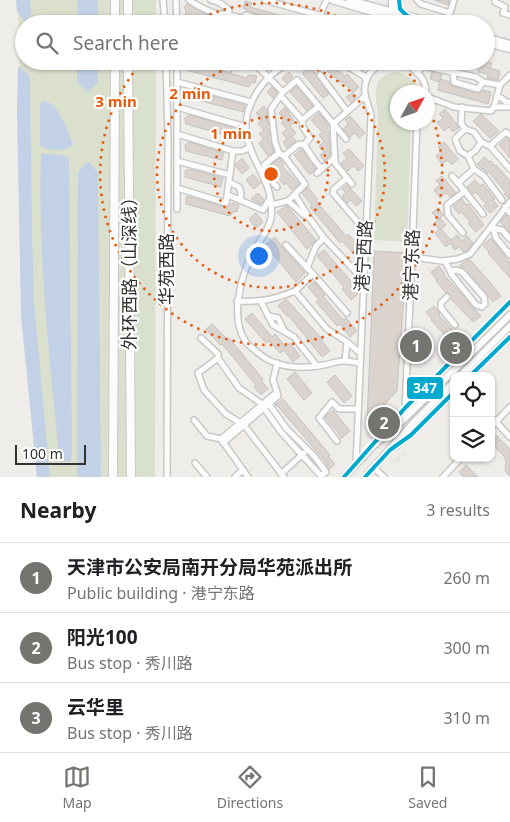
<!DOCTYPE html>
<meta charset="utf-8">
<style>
body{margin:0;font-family:"Noto Sans","Noto Sans SC",sans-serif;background:#f6f6f6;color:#202124}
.controls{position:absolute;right:15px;bottom:15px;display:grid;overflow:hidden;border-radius:10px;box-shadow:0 1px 4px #0004}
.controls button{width:45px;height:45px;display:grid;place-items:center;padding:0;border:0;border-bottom:1px solid #e0e0e0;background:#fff;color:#202124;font:25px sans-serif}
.compass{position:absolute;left:390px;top:85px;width:45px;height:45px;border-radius:50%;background:#fff;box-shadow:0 1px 4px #0004;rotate:50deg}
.scale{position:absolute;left:15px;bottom:12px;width:71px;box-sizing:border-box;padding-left:5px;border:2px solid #333330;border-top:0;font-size:14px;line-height:18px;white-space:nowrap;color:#333330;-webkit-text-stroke:4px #fff;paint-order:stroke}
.you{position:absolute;left:258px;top:255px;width:18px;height:18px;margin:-12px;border:4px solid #fff;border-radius:50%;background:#1a73e8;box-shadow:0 0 0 8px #1a73e833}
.badge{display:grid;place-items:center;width:32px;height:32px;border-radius:50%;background:#747471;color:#fff;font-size:16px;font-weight:700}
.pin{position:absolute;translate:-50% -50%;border:2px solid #fff;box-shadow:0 1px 5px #0006}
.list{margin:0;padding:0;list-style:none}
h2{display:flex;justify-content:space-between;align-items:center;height:65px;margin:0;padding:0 20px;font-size:21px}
h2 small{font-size:16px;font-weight:400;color:#757577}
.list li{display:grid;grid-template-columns:32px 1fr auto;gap:15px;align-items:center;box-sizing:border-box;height:70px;padding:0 20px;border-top:1px solid #e0e0e0}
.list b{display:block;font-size:19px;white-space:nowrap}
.list p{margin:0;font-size:16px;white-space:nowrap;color:#757577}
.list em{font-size:16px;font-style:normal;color:#757577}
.icon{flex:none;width:28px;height:28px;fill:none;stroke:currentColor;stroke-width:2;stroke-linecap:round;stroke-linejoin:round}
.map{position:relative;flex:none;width:510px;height:477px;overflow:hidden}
.search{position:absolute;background:#fff;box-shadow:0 1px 4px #0004;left:15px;right:15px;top:15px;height:55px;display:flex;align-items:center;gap:12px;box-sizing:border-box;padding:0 18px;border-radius:28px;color:#757577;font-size:19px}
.sheet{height:275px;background:#fff}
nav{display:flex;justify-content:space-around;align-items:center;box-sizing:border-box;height:70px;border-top:1px solid #e0e0e0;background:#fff;font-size:14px;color:#757577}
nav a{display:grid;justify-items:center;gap:2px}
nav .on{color:#747471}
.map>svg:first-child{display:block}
</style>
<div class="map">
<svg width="510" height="477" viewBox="0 0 510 477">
<rect width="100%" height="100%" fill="#eeedea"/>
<g fill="#dae0cd">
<path d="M18,0H156V24H24V61H156L155,477H43L26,340Z"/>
<path d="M398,72C409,76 417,80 419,92H398V122L411,123L407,242L374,240L378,114C375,92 371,75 398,72Z"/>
</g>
<g fill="#c3d1e6">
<path d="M16,0H30L31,14L25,21L17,12Z"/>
<path d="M78,0H98V24H77Z"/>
<path d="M77,61H98V82L88,93L77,82Z"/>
<path d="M18,66L30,76L32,234L34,301L50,477H37L21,316L17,111Z"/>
<path d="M43,101C59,102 68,132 73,145C63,152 51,151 40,146V104Z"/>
<path d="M41,153L65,156L69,159L72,448L71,461L60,462C49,359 38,257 41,153Z"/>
<path d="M88,161L98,173L101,477H77L78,172Z"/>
</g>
<g fill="#dbd3ce" stroke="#c5c3c2">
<path d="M434,0H449L448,5Z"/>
<path d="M245,1L252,3L250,7L304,22L305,17L313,19L312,24H283L280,20L246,11V9L243,8Z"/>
<path d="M187,4L212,17L232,20L231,24H215L185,14L186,11L184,7Z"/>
<path d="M326,18L342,23L341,24H324Z"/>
<path d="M350,61H365L364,66L350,63Z"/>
<path d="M450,61H484L492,63L490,68L500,71L498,80L487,78L488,74L478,72L479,68L468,66V67L450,63Z"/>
<path d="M191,62L247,78L248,75L257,76L255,83L252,82L249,87L186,70V65Z"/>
<path d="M310,66L329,94L323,98L302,73Z"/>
<path d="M333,66L345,76L347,74L359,87L353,93L343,81L341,83L336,77L334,78L327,71Z"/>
<path d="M289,72L293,77L286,83L282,78Z"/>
<path d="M432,72L442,74L439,82L430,79Z"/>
<path d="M440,79L450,82L449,84L453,86L477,93L483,92V90L491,92L488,104L438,90Z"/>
<path d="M296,86L313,106L307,111L290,92Z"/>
<path d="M272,87L277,92L273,98L267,92Z"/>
<path d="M187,89L245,105L243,112L186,97L185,91Z"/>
<path d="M352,93L356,98L351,103L346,97Z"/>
<path d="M264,106L267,110V115L266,116L269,125L267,127L269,130L270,136L268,137L274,152L268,156L259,143L264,139L259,134L264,130L258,123L262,120L256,113Z"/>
<path d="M285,107L295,122L290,126L296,133L292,137L296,141L287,148L283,142L287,139L282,133L287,129L281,123L285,119L279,113Z"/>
<path d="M445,109L459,127L453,132L449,127L444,131L437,123L443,118L439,114Z"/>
<path d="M319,113L329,125L327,128L329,131V138L328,139L330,141V155L324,161L320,155L324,152L319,146L324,142L319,135L322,132L311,120Z"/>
<path d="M481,114L499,131L490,138L473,121Z"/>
<path d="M189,115L239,129L236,138L186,124L185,118Z"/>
<path d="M350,116L365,133L359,138L355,133L350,137L343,129L348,124L345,120Z"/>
<path d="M507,138L510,141V158L499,145Z"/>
<path d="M189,142L224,153L222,160L186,151L185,145Z"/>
<path d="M444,142L458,159L452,165L448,160L442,164L436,156L442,151L438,147Z"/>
<path d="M302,149L316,168L310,175L294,155Z"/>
<path d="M349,149L364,166L358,171L353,166L348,171L341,163L347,158L343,153Z"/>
<path d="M485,157L489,162L491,161L495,166L496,165L510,181V198H508L504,194L506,193L489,172L487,173L483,168L482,169L477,164Z"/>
<path d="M242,158L249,168L242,174L235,165Z"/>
<path d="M279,158L284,164L282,166L299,184L292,190L286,183L284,185L274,172L275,171L271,165Z"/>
<path d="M189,169L223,178L221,187L185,177V171Z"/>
<path d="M253,174L261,183L254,189L246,180Z"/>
<path d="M442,176L456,193L450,197L446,193L440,198L434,190L440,185L436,181Z"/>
<path d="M475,180L480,186L483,184L495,199L493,200L498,206L490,213L484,206L486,204L476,192L473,194L467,187Z"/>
<path d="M347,185L362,201L356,206L351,200L347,203L342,196L346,193L342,189Z"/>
<path d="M308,187L318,200L316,201L346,236L348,234L360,247L353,253L342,241L340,243L310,207L312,205L302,193Z"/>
<path d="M258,193L264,200L261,204L251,199Z"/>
<path d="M186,197H190L225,207L233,203L239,205L237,212L234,211L230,216L186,204Z"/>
<path d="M462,199L466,205L468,204L484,225L476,232L468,224L470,222L461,212L459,214L453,207Z"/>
<path d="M287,206L316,240L307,249L277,212Z"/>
<path d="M438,208L444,215L438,219L432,213Z"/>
<path d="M256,213L263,222L256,228L249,219Z"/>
<path d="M506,215L510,219V232L500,222Z"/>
<path d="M440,218L446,225L441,229L451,240L457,235L462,241L467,236L473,243L467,251L463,252L459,247L455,250L450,243L446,247L435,233L439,229L434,223Z"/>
<path d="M275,237L283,248L305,273L296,282L265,245Z"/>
<path d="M491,238L510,263V278L488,253L489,252L483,245Z"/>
<path d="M324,250L352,282L350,283L358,294L351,300L342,289L344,287L317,256Z"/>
<path d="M374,251L407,253L397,391L367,424Z"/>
<path d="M469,259L490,282L501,296L493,302L460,265Z"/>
<path d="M439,266L445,274L444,275L481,316L473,322L451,299L450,294L446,293L436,281L437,280L431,272Z"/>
<path d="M314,282L325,295L323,296L343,320L346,318L357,331L350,337L340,324L337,326L316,302L319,300L308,287Z"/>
<path d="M286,299L323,340L322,341L330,351L322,357L289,316L288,317L278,306Z"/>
<path d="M434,306L440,314L439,315L459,337L452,343L431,320L432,319L426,312Z"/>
<path d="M252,313L272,337L275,334L286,347L290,343L300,356L293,362L284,350L280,353L269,341L266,343L245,319Z"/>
<path d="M212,324L227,339L229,338L263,379L261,380L268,389L261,395L254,387L256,385L222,344L220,345L206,329Z"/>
<path d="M295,372L312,393L304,400L287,379Z"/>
<path d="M335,375L352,396L344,403L327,382Z"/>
<path d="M283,399L330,455L328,456L335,464L329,469L324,460L277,405L276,406L275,405Z"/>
<path d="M333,410L350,431L342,438L325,417Z"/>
<path d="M496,435L510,449V476L505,471L506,461L504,456L491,443V439Z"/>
<path d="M466,465L478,477H464L459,472Z"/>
</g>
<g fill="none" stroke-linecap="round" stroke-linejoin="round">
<g stroke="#c9c8c6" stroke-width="8">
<g id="minor">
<path d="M163,0L165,24"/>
<path d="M176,0L177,24"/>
<path d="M189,0C196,5 206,10 214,13C226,16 238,13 247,24"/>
<path d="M211,0L220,3L229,10L228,14"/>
<path d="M265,0L321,16"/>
<path d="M417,0L421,4L450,13L454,0"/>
<path d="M495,0V2L505,7L503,13L510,15"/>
<path d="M242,19L246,15L279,24"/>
<path d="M320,24L322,10L327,0"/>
<path d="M166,61L168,137L167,477"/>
<path d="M177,61V209"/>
<path d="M202,61L229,69L230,61"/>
<path d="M252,61L283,92L271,109L275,142L279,153L284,156L305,184L288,201L271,205"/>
<path d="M293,61C277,68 266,78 257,92C223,146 278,170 271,218C268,234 256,244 250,258C240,281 230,320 246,342C249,346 254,349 257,352C274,367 297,369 318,366C327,365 336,361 344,361C349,361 354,362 359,363"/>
<path d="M339,61L364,76L366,80"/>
<path d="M453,72L454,82L478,89L483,82"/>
<path d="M417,73L423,66L476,77L483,82L500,85"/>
<path d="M320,75L347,111"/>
<path d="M177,82L251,102"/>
<path d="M283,92L297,80L346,139"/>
<path d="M281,96L302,120L318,107"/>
<path d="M497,96L503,99L506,102H510"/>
<path d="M428,97L454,107L491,111L494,107H510"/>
<path d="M177,107L246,127"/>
<path d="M462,107L461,123L465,129L455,139L460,151L468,156L474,169L484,176L502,200"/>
<path d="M494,107L500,85L510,75"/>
<path d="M465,129L474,132L481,142L476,150L468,156"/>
<path d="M177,134L233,151H242L249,148"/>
<path d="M481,142L490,146L506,132L510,135"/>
<path d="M304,145C311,153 313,162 322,168"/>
<path d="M490,146L510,169"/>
<path d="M284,156L299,144L304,145L310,138L303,127L302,120"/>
<path d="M177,161L230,175"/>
<path d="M474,169L458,183L483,214"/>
<path d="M317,173L334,158"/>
<path d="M452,176L458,183"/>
<path d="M347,178L334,189L333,193L361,226"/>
<path d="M229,182L239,187L241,193L240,200"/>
<path d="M352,184L335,163L333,124L365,96"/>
<path d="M277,187C271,181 264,173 264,165L279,153"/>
<path d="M177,188L226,203L233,151"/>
<path d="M228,195L263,210L270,198"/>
<path d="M295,195L310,219L324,238"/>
<path d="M288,201L305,216"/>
<path d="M505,207L510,213"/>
<path d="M491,228L502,230L510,239"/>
<path d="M493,228L496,238L510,255"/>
<path d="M463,233L448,215L447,205L465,191"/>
<path d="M286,245L313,274"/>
<path d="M412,257L442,261L458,259L470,254L510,202"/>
<path d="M445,261L452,275L476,305L482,307L485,304L484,297L462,272L457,270L450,271"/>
<path d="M307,268L316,246L324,238L355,271"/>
<path d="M295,291L313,274L347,313"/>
<path d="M447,297L441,303V308L455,325"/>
<path d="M237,301C262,302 272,300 295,291L327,329L347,342L345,361"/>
<path d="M261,302L273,325L294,337L317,366"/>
<path d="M268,316L278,318L285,332"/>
<path d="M201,338L218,354V358L239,388L262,404"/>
<path d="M347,342L359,352"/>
<path d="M218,358L198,373L204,390L226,414L244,425L284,477"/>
<path d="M470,376L510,337"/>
<path d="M264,408L281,432L321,476L326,472L314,456L286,428L269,404"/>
<path d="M405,408L412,257L417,122"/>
<path d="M194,420L207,436L221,439"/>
<path d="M497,420L498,424L510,437"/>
<path d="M491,427L510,407"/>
<path d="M377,440L405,408L510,302"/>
<path d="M337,441L319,418L332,402L339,409H357"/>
<path d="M223,443L278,396L277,392"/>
<path d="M395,447L411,435L454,392"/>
<path d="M195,463L207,477"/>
<path d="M356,464L371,115C369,105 363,96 365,86C370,50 425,58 426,92"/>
<path d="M374,468L384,477"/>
<path d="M281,474L304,453"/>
<path d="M235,477L243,470"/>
<path d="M248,477L221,439L277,392L273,380L277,363"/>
<path d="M443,477L461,458"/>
</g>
</g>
<g stroke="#c9c8c6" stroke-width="9">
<g id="major">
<path d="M332,0L413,24"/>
<path d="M350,0L436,24"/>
<path d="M392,2V10L394,15"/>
<path d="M397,16L399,0"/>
<path d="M486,37L510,44"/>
<path d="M486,43L510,49"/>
<path d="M460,376L510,326"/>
<path d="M344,477L374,445L403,420L510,315"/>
<path d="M365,477L414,422L454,382"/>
</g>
</g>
<g stroke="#c9c8c6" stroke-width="10">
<g id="highway">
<path d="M128,0V24"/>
<path d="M115,24V0"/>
<path d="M128,61L131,477"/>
<path d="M113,477L115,61"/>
</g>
</g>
<g stroke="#d6d6d5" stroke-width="1" stroke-dasharray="5 2.5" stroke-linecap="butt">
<path d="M367,435L377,425L379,427L371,435"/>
<path d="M396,460L404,451L406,453L396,463"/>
</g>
<use href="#minor" stroke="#fcfcfc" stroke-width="5"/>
<use href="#major" stroke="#fcfcfc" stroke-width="6"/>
<use href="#highway" stroke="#fcfcfc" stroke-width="8"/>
<path stroke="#d6d6d5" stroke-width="1" stroke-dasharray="5 2.5" stroke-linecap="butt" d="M367,435L396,463"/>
<g stroke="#fff" stroke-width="8">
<g id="bus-1">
<path d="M399,0L400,9L407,16L435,24"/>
<path d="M470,376L510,337"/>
<path d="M344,477L405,408L510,302"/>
<path d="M365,477L390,450L411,435L454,392"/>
</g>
</g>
<use href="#bus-1" stroke="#00a9ce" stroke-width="4"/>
</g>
<g fill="none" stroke="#e8590c" stroke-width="2.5" stroke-dasharray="2.5 5">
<circle cx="271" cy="174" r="57"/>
<path d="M288 61A114 114 0 1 1 254 61"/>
<path d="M189 24A171 171 0 0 1 353 24M400 62A171 171 0 0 1 421 92M428 106A171 171 0 1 1 142 62"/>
</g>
<g text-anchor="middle" stroke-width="4.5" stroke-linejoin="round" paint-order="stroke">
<g font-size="18" fill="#333330" stroke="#fff">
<text transform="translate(364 256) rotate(-87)" y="6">港宁西路</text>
<text transform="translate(412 265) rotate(-88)" y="6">港宁东路</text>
<text transform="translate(130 269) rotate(-90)" y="6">外环西路（山深线）</text>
<text transform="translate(167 269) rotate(-90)" y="6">华苑西路</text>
</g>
</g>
<circle cx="271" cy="174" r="8" fill="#e8590c" stroke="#fff" stroke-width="2.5"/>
<g font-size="15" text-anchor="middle" font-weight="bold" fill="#e8590c" stroke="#fff" stroke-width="4.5" stroke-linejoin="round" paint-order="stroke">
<text x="190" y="99">2 min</text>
<text x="116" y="107">3 min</text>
<text x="231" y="139">1 min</text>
</g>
<rect stroke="#fff" stroke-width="2" x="406" y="376" width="38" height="24" rx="5" fill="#00a9ce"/>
<g font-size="14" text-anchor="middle" font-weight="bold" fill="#fff">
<text x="425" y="393">347</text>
</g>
</svg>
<div class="controls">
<button><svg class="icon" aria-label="locate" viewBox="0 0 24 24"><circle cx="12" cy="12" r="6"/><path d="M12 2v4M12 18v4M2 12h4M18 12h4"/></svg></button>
<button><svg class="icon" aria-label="layers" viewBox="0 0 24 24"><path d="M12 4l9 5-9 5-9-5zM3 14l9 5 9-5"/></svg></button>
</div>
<svg class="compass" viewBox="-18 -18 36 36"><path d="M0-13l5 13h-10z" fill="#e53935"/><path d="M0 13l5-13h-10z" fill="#757577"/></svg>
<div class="scale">100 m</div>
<div class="you"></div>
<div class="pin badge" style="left:416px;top:346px">1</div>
<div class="pin badge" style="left:384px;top:423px">2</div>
<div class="pin badge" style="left:456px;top:348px">3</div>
<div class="search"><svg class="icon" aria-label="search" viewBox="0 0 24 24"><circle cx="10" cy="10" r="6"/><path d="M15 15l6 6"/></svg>Search here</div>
</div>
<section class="sheet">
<h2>Nearby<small>3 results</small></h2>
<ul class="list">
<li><span class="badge">1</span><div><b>天津市公安局南开分局华苑派出所</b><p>Public building · 港宁东路</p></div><em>260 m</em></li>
<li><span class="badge">2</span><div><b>阳光100</b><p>Bus stop · 秀川路</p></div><em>300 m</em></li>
<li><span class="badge">3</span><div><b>云华里</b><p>Bus stop · 秀川路</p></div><em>310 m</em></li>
</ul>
</section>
<nav>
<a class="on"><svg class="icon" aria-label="map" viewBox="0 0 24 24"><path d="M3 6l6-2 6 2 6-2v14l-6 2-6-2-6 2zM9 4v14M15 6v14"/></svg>Map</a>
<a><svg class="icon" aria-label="directions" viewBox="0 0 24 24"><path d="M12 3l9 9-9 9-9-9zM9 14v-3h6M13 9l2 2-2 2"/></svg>Directions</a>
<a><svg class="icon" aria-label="saved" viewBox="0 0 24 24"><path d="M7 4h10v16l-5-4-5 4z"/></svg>Saved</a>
</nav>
